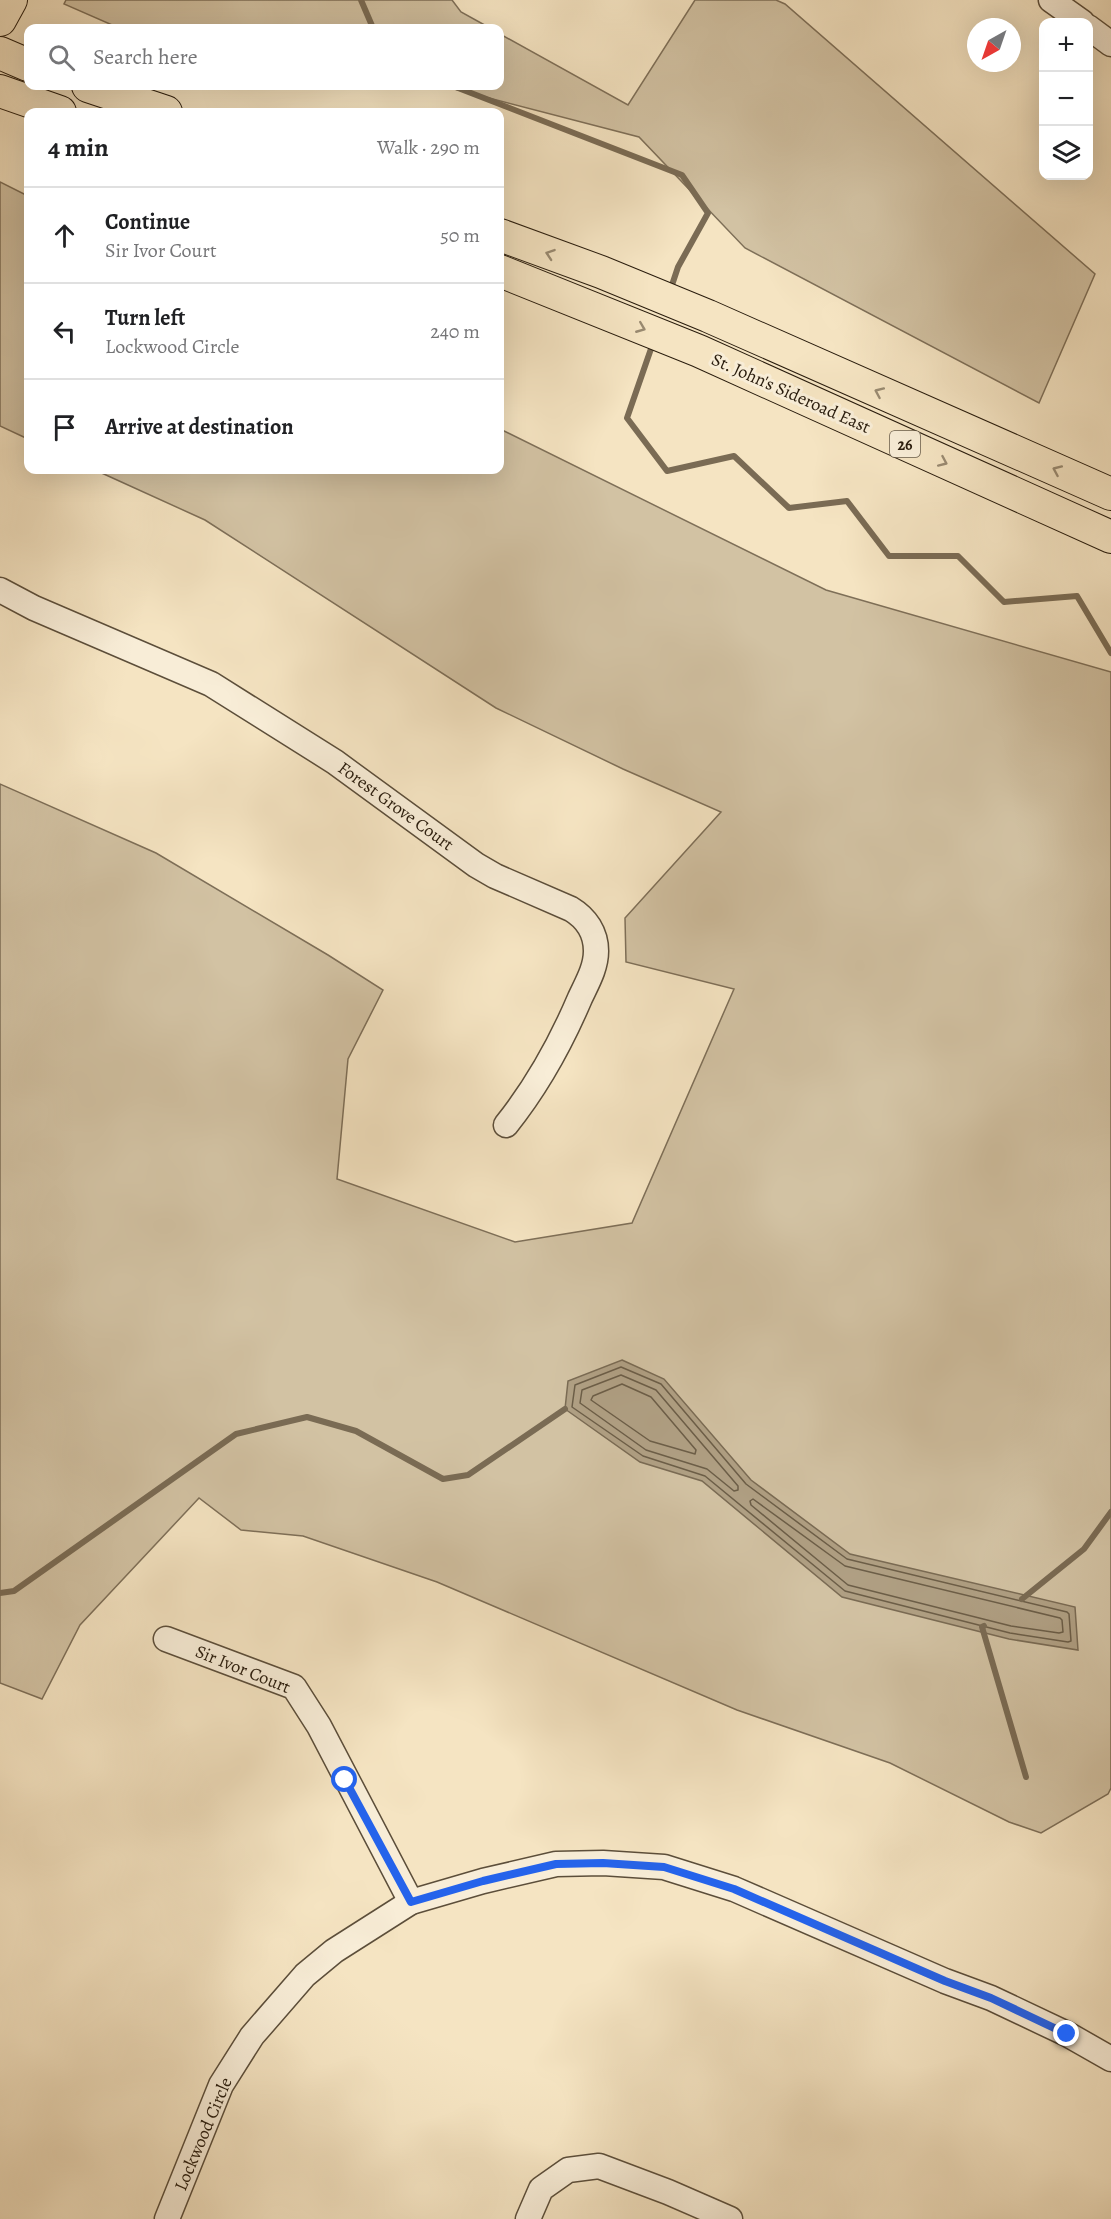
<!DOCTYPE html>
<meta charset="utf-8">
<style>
body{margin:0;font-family:Alegreya,serif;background:#f6f6f6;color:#202124}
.controls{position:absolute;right:18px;top:18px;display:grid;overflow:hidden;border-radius:12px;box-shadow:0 6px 24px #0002}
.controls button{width:54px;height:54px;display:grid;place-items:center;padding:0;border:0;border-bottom:2px solid #e0e0e0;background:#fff;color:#202124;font:30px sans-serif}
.compass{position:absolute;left:967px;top:18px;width:54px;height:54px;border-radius:50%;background:#fff;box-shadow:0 6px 24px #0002;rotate:220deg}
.stop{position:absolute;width:18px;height:18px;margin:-14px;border:4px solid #2563eb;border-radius:50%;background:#fff}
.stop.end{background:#2563eb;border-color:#fff;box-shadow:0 2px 6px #0008}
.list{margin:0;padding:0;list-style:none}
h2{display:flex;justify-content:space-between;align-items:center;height:78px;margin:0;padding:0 24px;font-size:26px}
h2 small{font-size:20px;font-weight:400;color:#757577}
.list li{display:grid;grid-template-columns:39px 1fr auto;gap:18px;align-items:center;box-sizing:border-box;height:96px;padding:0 24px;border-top:2px solid #e0e0e0}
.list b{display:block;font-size:22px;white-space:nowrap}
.list p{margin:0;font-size:20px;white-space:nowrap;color:#757577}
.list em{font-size:20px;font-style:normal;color:#757577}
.icon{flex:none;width:33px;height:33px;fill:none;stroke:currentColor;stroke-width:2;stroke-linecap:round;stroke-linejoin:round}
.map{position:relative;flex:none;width:1111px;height:2219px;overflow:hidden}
.search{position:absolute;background:#fff;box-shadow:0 6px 24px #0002;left:24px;top:24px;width:480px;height:66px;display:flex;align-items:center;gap:15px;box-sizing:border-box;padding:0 21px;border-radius:12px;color:#757577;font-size:22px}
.panel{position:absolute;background:#fff;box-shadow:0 6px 24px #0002;left:24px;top:108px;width:480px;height:366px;border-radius:12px}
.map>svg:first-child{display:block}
</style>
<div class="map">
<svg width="1111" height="2219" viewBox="0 0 1111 2219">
<rect width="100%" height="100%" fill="#f5e4c2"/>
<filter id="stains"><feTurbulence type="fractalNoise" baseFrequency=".00333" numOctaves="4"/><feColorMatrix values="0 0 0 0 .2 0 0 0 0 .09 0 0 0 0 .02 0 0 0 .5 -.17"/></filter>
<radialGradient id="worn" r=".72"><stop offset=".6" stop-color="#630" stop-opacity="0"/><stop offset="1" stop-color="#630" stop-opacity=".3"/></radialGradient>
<g fill="#d2c2a3" stroke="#7e6f58" stroke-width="1.5">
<path d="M66,0H452L461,12L490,28H119L64,4Z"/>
<path d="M695,0H776L785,4L1095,274L1039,403L745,248L639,137L443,86H500V34L628,105Z"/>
<path d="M0,182L28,196V439L0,426Z"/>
<path d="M500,429L826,590L1111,672V1788L1108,1794L1041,1833L1009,1822L890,1763L737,1710L437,1582L303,1536L241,1530L199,1498L80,1625L42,1699L0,1683V784L156,853L328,955L383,990L348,1059L337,1179L515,1242L632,1223L734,989L626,962L625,918L721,812L623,769L496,708L205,520L95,470H500Z"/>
</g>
<path fill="#b0a084" stroke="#7a6b54" stroke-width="1.5" d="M622,1360L664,1379L751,1480L850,1554L1075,1607L1078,1650L1009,1639L842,1597L702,1481L640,1462L565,1409L568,1381Z"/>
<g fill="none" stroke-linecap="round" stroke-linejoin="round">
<g stroke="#6c5e48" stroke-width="1.5">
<path d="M621,1367L661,1384L746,1484L847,1559L1067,1612L1069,1614L1071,1641L1068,1642L1010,1633L845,1591L705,1476L643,1456L572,1407L575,1385Z"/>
<path d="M621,1375L656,1390L738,1486V1490L734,1491L707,1469L646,1450L580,1403L582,1390Z"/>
<path d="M622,1384L651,1397L696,1450L695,1454L650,1441L591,1400L593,1396Z"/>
<path d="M753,1499L845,1566L1060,1618L1062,1620L1063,1632L1059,1633L1011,1626L848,1585L751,1505L750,1501Z"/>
</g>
<g stroke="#7a6b54" stroke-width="6">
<path d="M361,0L373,28"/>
<path d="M453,86L682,175L708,213L678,267L670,291"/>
<path d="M653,343L627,418L667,471L734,456L789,508L847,501L889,556H958L1004,602L1077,596L1111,653"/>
<path d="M0,1593L14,1591L236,1434L307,1417L356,1431L443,1479L468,1475L565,1409"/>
<path d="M1022,1599L1084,1549L1111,1512"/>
<path d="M984,1626L982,1627L1026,1777"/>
</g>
<g stroke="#5c4e3a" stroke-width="27">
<g id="minor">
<path d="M1051,0L1082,22"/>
<path d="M1088,27L1111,44"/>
<path d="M0,590L34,608L211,684L335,762L476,865L495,876L571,909C586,918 596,933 596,951C596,968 587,983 580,998C560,1045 538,1085 506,1125"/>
<path d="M166,1639L294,1687L319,1726L411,1902"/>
<path d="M167,2219L221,2085L252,2036L305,1975L334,1951L411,1902L483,1881L556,1864L603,1863L664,1867L734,1889L945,1981L991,1998L1067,2034L1111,2059"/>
<path d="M528,2219L541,2189L568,2170L599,2166L668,2192L730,2219"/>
</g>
</g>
<g stroke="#291c0d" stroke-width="34">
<g id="major">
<path d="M0,20L11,0"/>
<path d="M0,53L28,65"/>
<path d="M88,86L166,112"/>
<path d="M0,91L60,112"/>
<path d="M500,235L601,272L708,316L1111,494"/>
<path d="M500,271L699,351L1111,537"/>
</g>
</g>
<use href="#minor" stroke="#f8edd7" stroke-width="24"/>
<use href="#major" stroke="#f5e4c2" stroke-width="32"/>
</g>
<defs><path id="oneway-chevron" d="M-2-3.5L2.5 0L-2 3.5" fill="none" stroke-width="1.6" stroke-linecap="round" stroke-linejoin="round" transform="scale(1.5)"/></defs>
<g stroke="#998a71">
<use href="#oneway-chevron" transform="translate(550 254) rotate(-161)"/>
<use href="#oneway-chevron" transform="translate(641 328) rotate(22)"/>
<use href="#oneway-chevron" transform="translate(879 392) rotate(-156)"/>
<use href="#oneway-chevron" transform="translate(943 462) rotate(24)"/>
<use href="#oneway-chevron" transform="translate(1057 470) rotate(-156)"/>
</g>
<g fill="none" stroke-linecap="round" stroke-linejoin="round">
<path stroke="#2563eb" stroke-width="8" d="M345,1780L411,1902L483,1881L556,1864L603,1863L664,1867L734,1889L945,1981L991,1998L1067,2034"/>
</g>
<g text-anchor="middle" stroke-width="6" stroke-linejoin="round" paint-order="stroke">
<rect fill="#f8edd7" stroke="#675b4a" stroke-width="1.5" x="890" y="431" width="30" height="26" rx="4.5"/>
<g font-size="16" font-weight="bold" fill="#291c0d">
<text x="905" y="450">26</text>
</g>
<g font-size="18" fill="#291c0d" stroke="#f8edd7">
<text transform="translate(791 393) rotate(24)" y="6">St. John's Sideroad East</text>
<text transform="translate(396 806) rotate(36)" y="6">Forest Grove Court</text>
<text transform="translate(243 1669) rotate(22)" y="6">Sir Ivor Court</text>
<text transform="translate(203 2134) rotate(-67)" y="6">Lockwood Circle</text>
</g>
</g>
<rect width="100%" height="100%" filter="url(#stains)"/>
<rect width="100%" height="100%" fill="url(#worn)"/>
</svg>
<div class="controls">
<button>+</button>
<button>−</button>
<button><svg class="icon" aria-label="layers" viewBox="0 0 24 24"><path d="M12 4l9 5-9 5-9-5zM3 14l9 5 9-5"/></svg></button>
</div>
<svg class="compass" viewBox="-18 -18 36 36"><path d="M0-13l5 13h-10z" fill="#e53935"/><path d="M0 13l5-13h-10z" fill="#757577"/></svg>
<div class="stop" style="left:345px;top:1780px"></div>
<div class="stop end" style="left:1067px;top:2034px"></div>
<div class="search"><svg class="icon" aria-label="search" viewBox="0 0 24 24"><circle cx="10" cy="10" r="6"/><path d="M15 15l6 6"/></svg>Search here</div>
<section class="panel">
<h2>4 min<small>Walk · 290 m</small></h2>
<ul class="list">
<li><svg class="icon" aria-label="ahead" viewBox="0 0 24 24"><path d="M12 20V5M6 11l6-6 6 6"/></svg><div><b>Continue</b><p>Sir Ivor Court</p></div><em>50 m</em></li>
<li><svg class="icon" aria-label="left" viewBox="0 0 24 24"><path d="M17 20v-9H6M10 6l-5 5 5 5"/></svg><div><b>Turn left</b><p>Lockwood Circle</p></div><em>240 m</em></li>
<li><svg class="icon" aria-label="arrive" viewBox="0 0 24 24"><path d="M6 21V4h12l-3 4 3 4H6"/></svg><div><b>Arrive at destination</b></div></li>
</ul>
</section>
</div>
